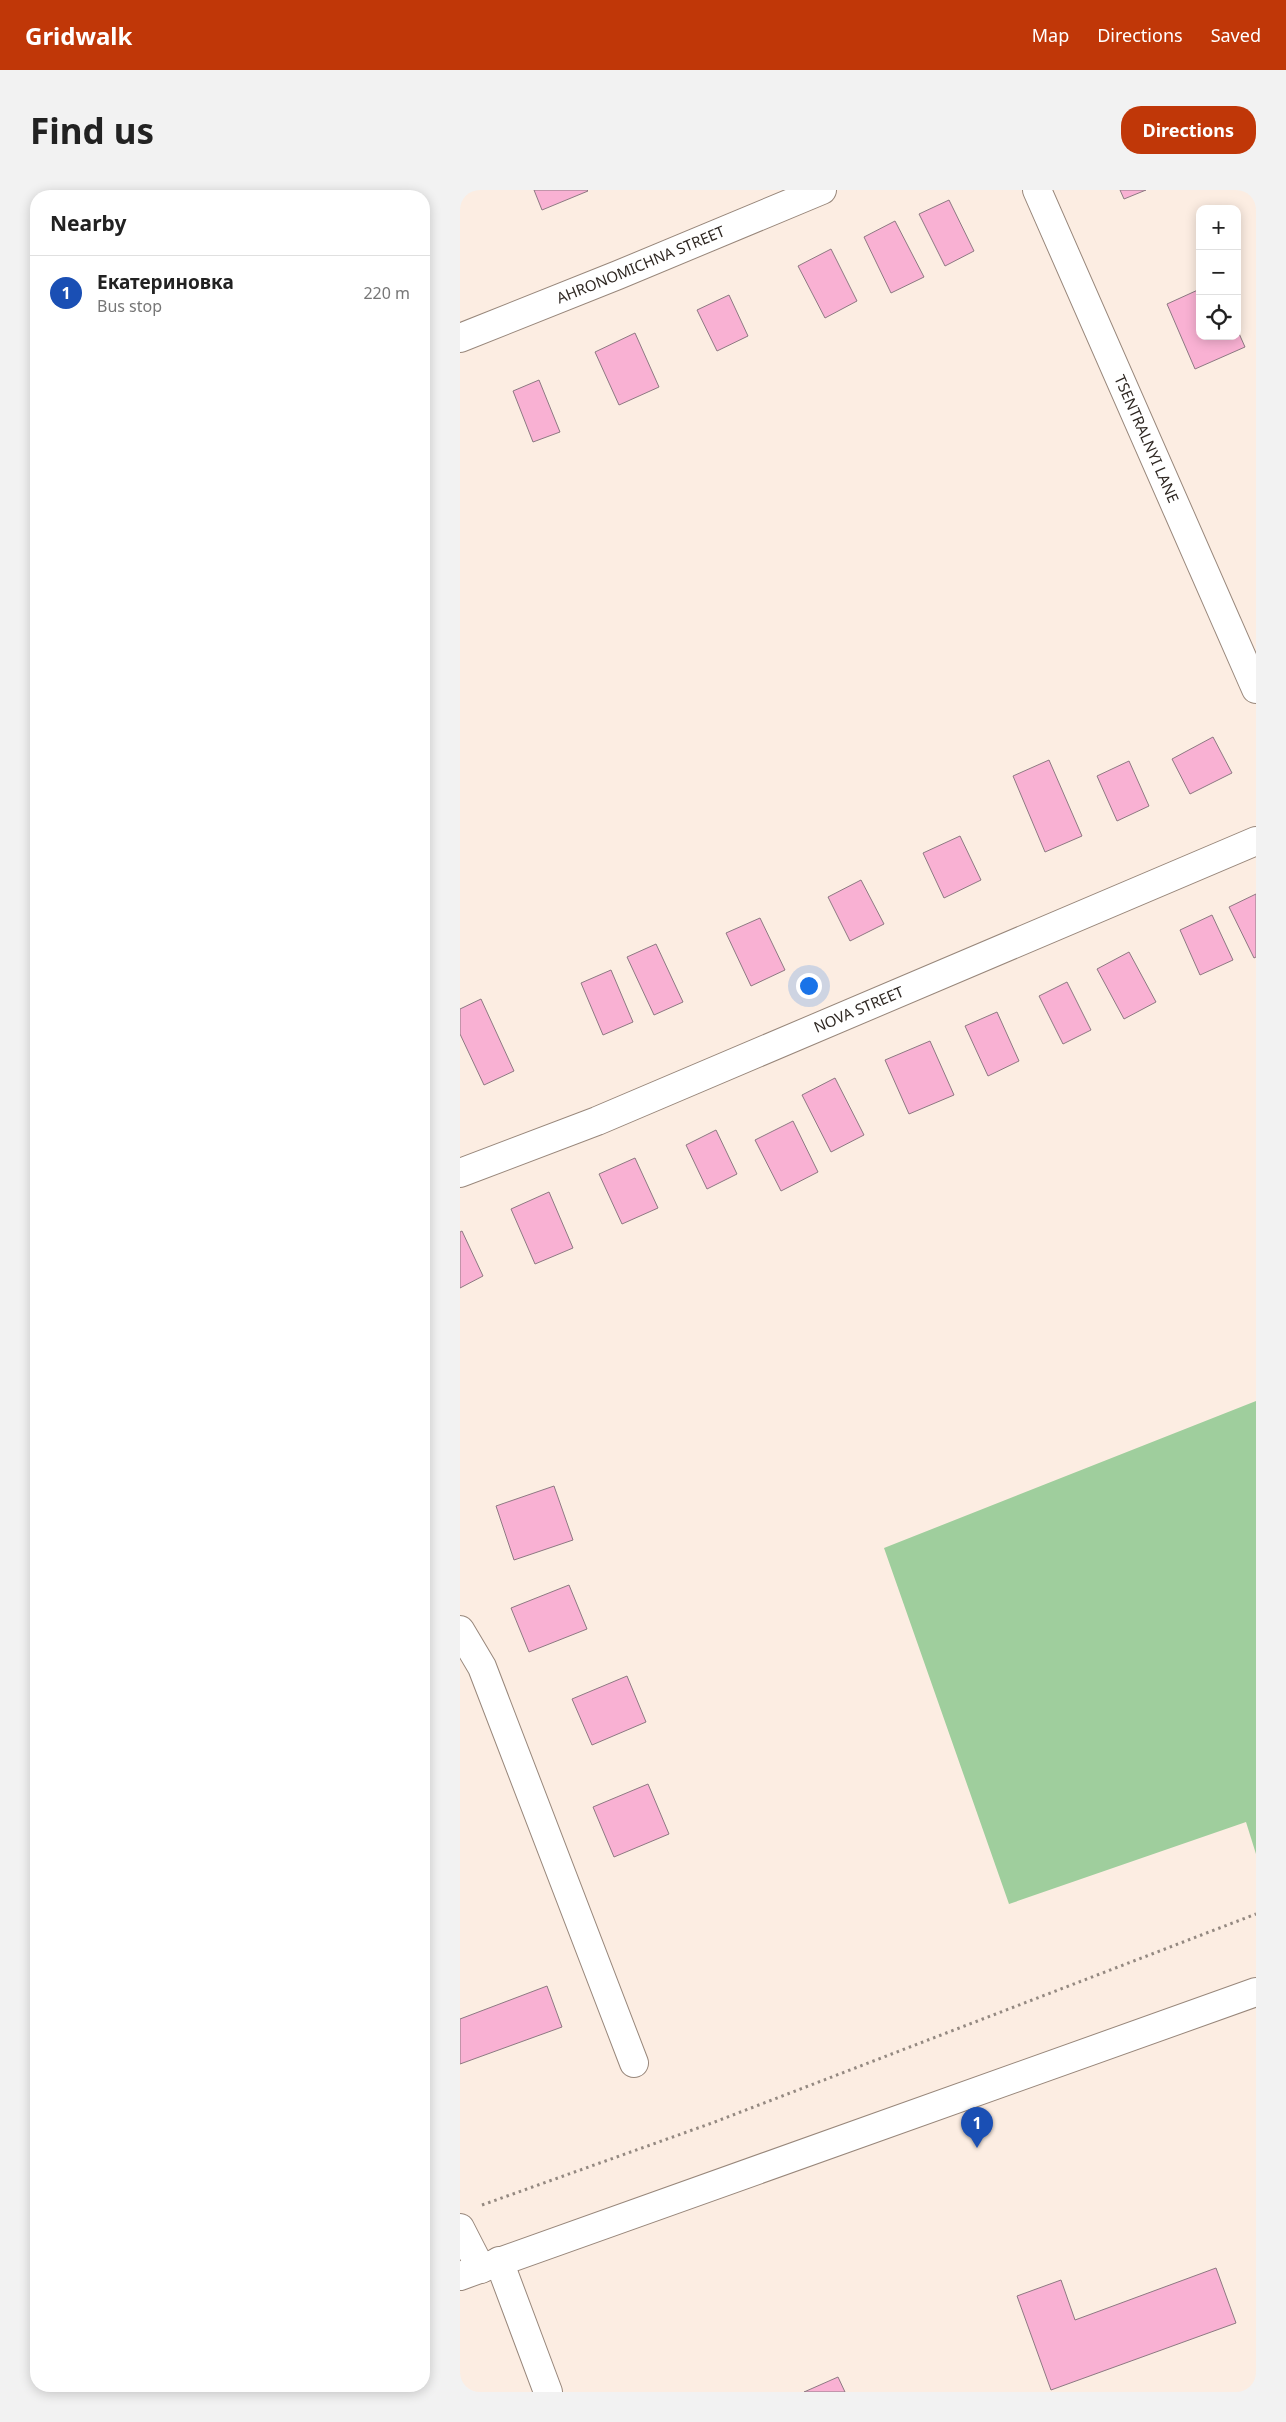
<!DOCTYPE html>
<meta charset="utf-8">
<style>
body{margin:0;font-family:"Noto Sans",sans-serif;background:#f2f2f2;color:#222}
.controls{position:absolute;right:15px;top:15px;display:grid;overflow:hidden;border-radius:10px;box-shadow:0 2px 12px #0003}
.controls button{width:45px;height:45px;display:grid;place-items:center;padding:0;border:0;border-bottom:1px solid #e0e0e0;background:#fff;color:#222;font:25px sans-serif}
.you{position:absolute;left:348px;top:795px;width:18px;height:18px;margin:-12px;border:4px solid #fff;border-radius:50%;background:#1a73e8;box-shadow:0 0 0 8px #1a73e833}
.badge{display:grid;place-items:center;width:32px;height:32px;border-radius:50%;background:#c03708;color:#fff;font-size:16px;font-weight:700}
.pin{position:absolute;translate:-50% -41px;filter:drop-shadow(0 1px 2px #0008)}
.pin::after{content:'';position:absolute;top:26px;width:18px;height:15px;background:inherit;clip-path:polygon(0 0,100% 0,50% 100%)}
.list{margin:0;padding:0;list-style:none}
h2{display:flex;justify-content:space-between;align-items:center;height:65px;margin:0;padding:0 20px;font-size:21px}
h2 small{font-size:16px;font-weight:400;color:#767676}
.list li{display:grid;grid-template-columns:32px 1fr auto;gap:15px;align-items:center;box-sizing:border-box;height:75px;padding:0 20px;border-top:1px solid #e0e0e0}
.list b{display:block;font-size:19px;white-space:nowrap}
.list p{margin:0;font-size:16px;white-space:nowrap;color:#767676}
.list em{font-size:16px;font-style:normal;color:#767676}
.icon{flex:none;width:28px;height:28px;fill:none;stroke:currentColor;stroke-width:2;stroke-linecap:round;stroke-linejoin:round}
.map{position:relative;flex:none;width:796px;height:2202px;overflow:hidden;border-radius:20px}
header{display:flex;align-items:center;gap:30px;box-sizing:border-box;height:70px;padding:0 25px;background:#c03708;color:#fff}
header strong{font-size:24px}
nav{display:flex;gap:28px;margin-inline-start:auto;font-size:18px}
.intro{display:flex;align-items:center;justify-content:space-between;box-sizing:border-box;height:120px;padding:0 30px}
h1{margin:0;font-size:35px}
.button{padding:12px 22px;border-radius:20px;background:#c03708;color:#fff;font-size:18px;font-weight:700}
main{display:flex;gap:30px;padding:0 30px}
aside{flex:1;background:#fff;border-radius:20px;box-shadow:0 2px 12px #0003}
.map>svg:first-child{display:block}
</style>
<header>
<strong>Gridwalk</strong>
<nav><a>Map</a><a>Directions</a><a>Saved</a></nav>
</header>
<div class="intro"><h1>Find us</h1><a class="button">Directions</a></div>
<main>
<aside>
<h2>Nearby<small></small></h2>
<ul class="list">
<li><span class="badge" style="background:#1a4fb4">1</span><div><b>Екатериновка</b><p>Bus stop</p></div><em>220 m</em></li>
</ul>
</aside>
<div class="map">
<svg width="796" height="2202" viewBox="0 0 796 2202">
<rect width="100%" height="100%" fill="#fcede2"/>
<path fill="#9fce9d" d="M796,1211V1664L786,1632L549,1714L424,1358Z"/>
<g fill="#f9b1d3" stroke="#8d7982">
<path d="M74,0H127L128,1L82,20Z"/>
<path d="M660,0H686L664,9Z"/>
<path d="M489,10L514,61L485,76L459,24Z"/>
<path d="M435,31L464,87L431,103L404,47Z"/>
<path d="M371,59L397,111L365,128L338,76Z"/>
<path d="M740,99V146H777V139L785,157L735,179L707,114Z"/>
<path d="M269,105L288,146L257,161L237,120Z"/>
<path d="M175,143L199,197L159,215L135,162Z"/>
<path d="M79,190L100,242L73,252L53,201Z"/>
<path d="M753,547L772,583L730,604L712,569Z"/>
<path d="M589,570L622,646L585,662L553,586Z"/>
<path d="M669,571L689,616L657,631L637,586Z"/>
<path d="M500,646L521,690L484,708L463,663Z"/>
<path d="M401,690L424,734L390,751L368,707Z"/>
<path d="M796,704V767L794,768L769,717Z"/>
<path d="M752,725L773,770L740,785L720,740Z"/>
<path d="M300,728L325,780L291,796L266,743Z"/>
<path d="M196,754L223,812L194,825L167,767Z"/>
<path d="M669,762L696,812L664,829L637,779Z"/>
<path d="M151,780L173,832L143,845L121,793Z"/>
<path d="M607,792L631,840L603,854L579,806Z"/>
<path d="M21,809L54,881L24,895L0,844V819Z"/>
<path d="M537,822L559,871L528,886L505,836Z"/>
<path d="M470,851L494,905L449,924L425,870Z"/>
<path d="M375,888L404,945L371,962L342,905Z"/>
<path d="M333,931L358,982L321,1001L295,950Z"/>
<path d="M256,940L277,984L247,999L226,955Z"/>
<path d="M175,968L198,1018L162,1034L139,984Z"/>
<path d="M89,1002L113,1058L75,1074L51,1019Z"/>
<path d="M2,1041L23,1086L0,1098V1042Z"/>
<path d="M94,1296L113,1350L54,1370L36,1316Z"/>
<path d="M109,1395L127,1439L69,1462L51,1418Z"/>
<path d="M167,1486L186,1532L132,1555L112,1509Z"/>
<path d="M188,1594L209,1644L154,1667L133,1617Z"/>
<path d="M87,1796L102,1837L0,1874V1829Z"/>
<path d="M756,2078L776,2133L591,2200L557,2106L601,2090L615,2130Z"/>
<path d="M378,2187L385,2202H344Z"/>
</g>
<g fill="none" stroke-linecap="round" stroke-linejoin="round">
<g stroke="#98877b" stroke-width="30">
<g id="minor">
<path id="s1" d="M577,0L796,499"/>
<path id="s2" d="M0,148L158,85L362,0"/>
<path id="s3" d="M0,983L137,931L796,651"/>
<path d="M0,1440L22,1477L174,1873"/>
<path d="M0,2038L21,2079"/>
<path d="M39,2071L88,2202"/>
</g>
</g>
<g stroke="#98877b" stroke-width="30">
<path id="major" d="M0,2086L796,1802"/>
</g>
<path stroke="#948981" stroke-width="3" stroke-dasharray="2.5 4" stroke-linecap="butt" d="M22,2015L252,1933L796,1724"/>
<use href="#minor" stroke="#fff" stroke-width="28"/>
<use href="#major" stroke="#fff" stroke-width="28"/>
</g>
<g text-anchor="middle" stroke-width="5" stroke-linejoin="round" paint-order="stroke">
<g font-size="15" fill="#2f2823" stroke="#fff">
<text dy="5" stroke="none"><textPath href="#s2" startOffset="195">AHRONOMICHNA STREET</textPath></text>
<text dy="5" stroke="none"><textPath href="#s1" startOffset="272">TSENTRALNYI LANE</textPath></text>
<text dy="5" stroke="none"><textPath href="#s3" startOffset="431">NOVA STREET</textPath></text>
</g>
</g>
</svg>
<div class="controls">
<button>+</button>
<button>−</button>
<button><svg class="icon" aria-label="locate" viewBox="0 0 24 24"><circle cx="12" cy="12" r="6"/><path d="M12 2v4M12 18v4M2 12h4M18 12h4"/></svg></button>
</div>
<div class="you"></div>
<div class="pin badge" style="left:517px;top:1958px;background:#1a4fb4">1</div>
</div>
</main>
